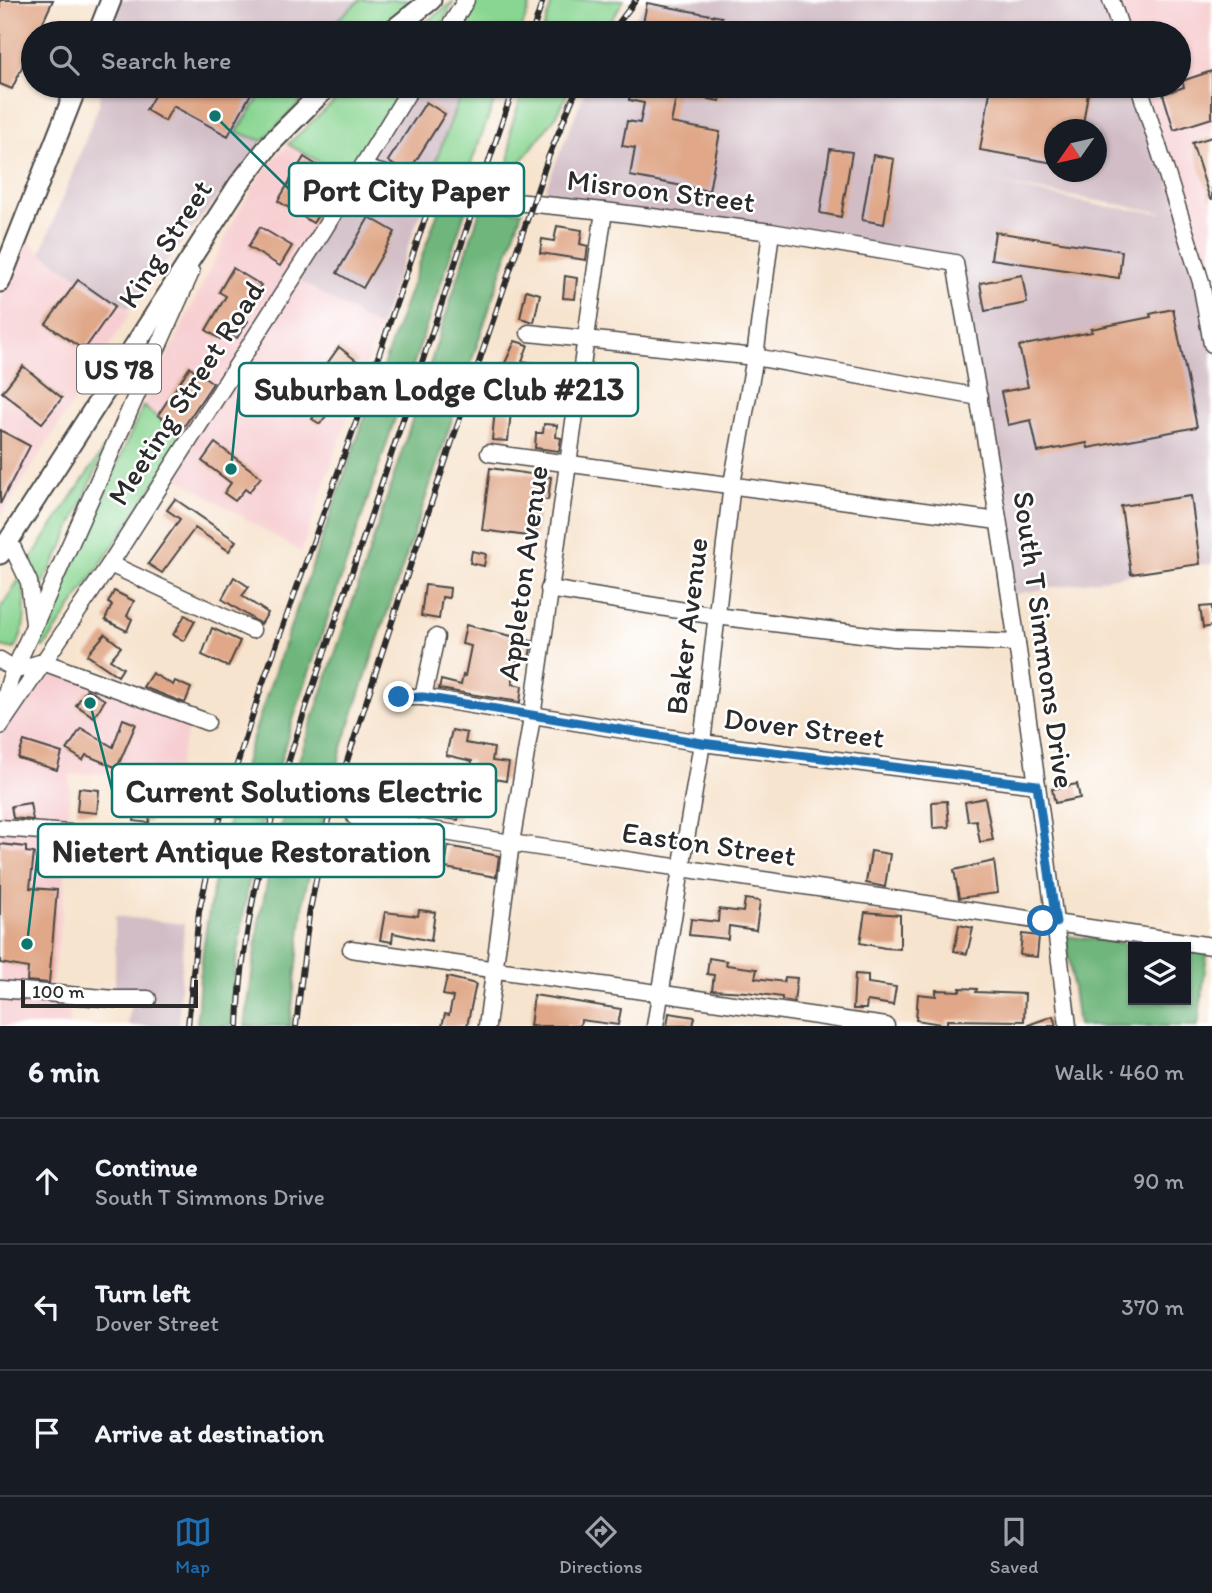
<!DOCTYPE html>
<meta charset="utf-8">
<style>
body{margin:0;font-family:Itim,sans-serif;background:#20242c;color:#f1f3f6}
.controls{position:absolute;right:21px;bottom:21px;display:grid;overflow:hidden;border-radius:0px;box-shadow:0 2px 5px #0004}
.controls button{width:63px;height:63px;display:grid;place-items:center;padding:0;border:0;border-bottom:2px solid #363941;background:#171b24;color:#f1f3f6;font:35px sans-serif}
.compass{position:absolute;left:1044px;top:119px;width:63px;height:63px;border-radius:50%;background:#171b24;box-shadow:0 2px 5px #0004;rotate:236deg}
.scale{position:absolute;left:21px;bottom:18px;width:177px;box-sizing:border-box;padding-left:7px;border:4px solid #2b2b2b;border-top:0;font-size:19px;line-height:24px;white-space:nowrap;color:#2b2b2b;-webkit-text-stroke:5px #fff;paint-order:stroke}
.stop{position:absolute;width:21px;height:21px;margin:-16px;border:5px solid #1f6fb2;border-radius:50%;background:#fff}
.stop.end{background:#1f6fb2;border-color:#fff;box-shadow:0 2px 7px #0008}
.list{margin:0;padding:0;list-style:none}
h2{display:flex;justify-content:space-between;align-items:center;height:91px;margin:0;padding:0 28px;font-size:30px}
h2 small{font-size:23px;font-weight:400;color:#9ea1a6}
.list li{display:grid;grid-template-columns:46px 1fr auto;gap:21px;align-items:center;box-sizing:border-box;height:126px;padding:0 28px;border-top:2px solid #363941}
.list b{display:block;font-size:26px;white-space:nowrap}
.list p{margin:0;font-size:23px;white-space:nowrap;color:#9ea1a6}
.list em{font-size:23px;font-style:normal;color:#9ea1a6}
.icon{flex:none;width:38px;height:38px;fill:none;stroke:currentColor;stroke-width:2;stroke-linecap:round;stroke-linejoin:round}
.map{position:relative;flex:none;width:1212px;height:1026px;overflow:hidden}
.search{position:absolute;background:#171b24;box-shadow:0 2px 5px #0004;left:21px;right:21px;top:21px;height:77px;display:flex;align-items:center;gap:18px;box-sizing:border-box;padding:0 24px;border-radius:38px;color:#9ea1a6;font-size:26px}
.sheet{height:469px;background:#171b24}
nav{display:flex;justify-content:space-around;align-items:center;box-sizing:border-box;height:98px;border-top:2px solid #363941;background:#171b24;font-size:19px;color:#9ea1a6}
nav a{display:grid;justify-items:center;gap:4px}
nav .on{color:#1f6fb2}
.map>svg:first-child{display:block}
</style>
<div class="map">
<svg width="1212" height="1026" viewBox="0 0 1212 1026">
<rect width="100%" height="100%" fill="#fff"/>
<filter id="ink" filterUnits="userSpaceOnUse"><feTurbulence type="fractalNoise" baseFrequency=".0143" numOctaves="2"/><feDisplacementMap in="SourceGraphic" scale="14" xChannelSelector="R" yChannelSelector="G"/><feConvolveMatrix kernelMatrix="1 2 1 2 8 2 1 2 1" color-interpolation-filters="sRGB"/></filter>
<filter id="wash" filterUnits="userSpaceOnUse"><feTurbulence type="fractalNoise" baseFrequency=".00686" numOctaves="4" result="noise"/><feDisplacementMap in="SourceGraphic" scale="28" xChannelSelector="R" yChannelSelector="G"/><feGaussianBlur stdDeviation="1.57" result="paint"/><feColorMatrix in="noise" values="0 0 0 0 0 0 0 0 0 0 0 0 0 0 0 0 0 1.4 0 .05"/><feComposite in="paint" operator="in"/></filter>
<g filter="url(#wash)">
<rect width="100%" height="100%" fill="#f7e4cf"/>
<g fill="#f7cfd2">
<path d="M1111,0H1212V286L1201,282L1139,86H1179V33H1122Z"/>
<path d="M288,144L353,182L294,277L379,328L301,552L168,472L188,441L143,406L238,212L262,173Z"/>
<path d="M26,239L41,253L131,312L0,517V304Z"/>
<path d="M43,662L192,716L175,777L98,773L70,775L69,833L62,913L51,993L71,995L68,1026H0V726Z"/>
</g>
<g fill="#d2bdc6" fill-rule="evenodd">
<path d="M111,0H360L322,33H107Z"/>
<path d="M648,0H1111L1122,33H623Z"/>
<path d="M101,86H267L238,132L263,141L128,309L41,253L99,105Z"/>
<path d="M412,86H464L427,184L435,186L417,222L379,328L294,277Z"/>
<path d="M587,86H1140L1200,282L1212,286V564L1174,567L1010,595L955,263L540,202ZM1054,130H1096V172H1054ZM990,182L1161,212V213L1102,206Z"/>
<path d="M115,916L184,924L178,1026H128L131,1000L115,999Z"/>
</g>
<g fill="#89d592" stroke="#5a805e" stroke-width="2">
<path d="M360,0H411L374,33H322Z"/>
<path d="M476,0H532L520,33H461Z"/>
<path d="M553,0H624L603,33H542Z"/>
<path d="M454,1L437,33H412Z"/>
<path d="M267,86H315L263,141L237,132Z"/>
<path d="M351,86H405L349,179L288,144Z"/>
<path d="M464,86H500L463,185L429,179Z"/>
<path d="M525,86H571L557,115L509,177L511,127Z"/>
<path d="M143,406L185,439L48,642L43,647L39,646V642L52,610Z"/>
<path d="M109,441L62,548L39,590L33,581L30,560Z"/>
<path d="M20,578H22C26,603 28,625 15,649L0,646V609Z"/>
</g>
<g fill="#6eb67c" stroke="#4c7054" stroke-width="2">
<path d="M442,200L466,209L289,732L253,855L234,976L232,1026H197C201,872 256,724 307,580C352,453 397,327 442,200Z"/>
<path d="M481,207L522,211L343,744L305,891L290,1026H245L260,916L275,846L299,760L364,568Z"/>
<path d="M1066,936L1156,947H1133V1000H1186V951L1207,954L1198,1026H1078Z"/>
</g>
<g id="blocks">
<g fill="#e0a788">
<path d="M0,0H53L38,33H33V43L12,89L0,84Z"/>
<path d="M647,3L722,17L719,33H641Z"/>
<path d="M1212,71V118L1174,130L1163,94L1184,87L1182,81Z"/>
<path d="M136,86H255L228,136L173,106L165,121L146,110L154,96Z"/>
<path d="M632,86H723L720,101L677,93L671,123L720,132L709,191L630,176L635,148L622,146L627,121L640,123L644,103L629,100Z"/>
<path d="M991,86L1089,87L1082,130H1054V163L980,150Z"/>
<path d="M426,102L445,114L410,170L395,166L388,161Z"/>
<path d="M1212,137V199H1210L1192,143Z"/>
<path d="M830,149L852,152L841,217L820,213Z"/>
<path d="M873,155L894,159L884,224L862,220Z"/>
<path d="M304,157L340,180L313,223L278,201Z"/>
<path d="M369,217L395,232L363,288L337,273Z"/>
<path d="M557,226L582,230L580,244L588,246L586,260L540,253L542,239L554,241Z"/>
<path d="M260,227L292,246L280,266L248,247Z"/>
<path d="M995,232L1122,251L1119,278L991,259Z"/>
<path d="M233,268L261,285L242,317L248,321L237,338L225,331L220,339L206,330L226,296L219,292Z"/>
<path d="M1022,275L1027,303L985,311L980,283Z"/>
<path d="M565,276L577,278L575,299L563,298Z"/>
<path d="M78,280L115,306L84,350L46,324Z"/>
<path d="M526,290L540,294L534,322L520,318Z"/>
<path d="M1173,309L1197,427L1088,448L1087,443L1038,452L1031,420L1008,425L1001,392L1028,387L1019,346L1092,332L1091,329L1151,317L1150,314Z"/>
<path d="M515,341L528,345L522,361L564,368L561,383L532,378V373L505,363Z"/>
<path d="M339,347L358,362L340,387L346,390L340,399L343,401L336,411L332,408L320,424L312,419L317,411L301,400Z"/>
<path d="M23,366L62,398L42,423L2,392Z"/>
<path d="M190,367L213,383L181,431L158,415Z"/>
<path d="M495,409L511,411L508,441L492,440Z"/>
<path d="M544,424L557,425L556,437L561,438L559,451L535,448L536,433H543Z"/>
<path d="M0,430L30,446L0,504Z"/>
<path d="M215,443L261,477L249,492L245,489L235,501L224,493L231,483L202,461Z"/>
<path d="M490,468L551,477L548,500L540,499L535,537L482,530Z"/>
<path d="M1191,496L1200,564L1131,574L1121,506Z"/>
<path d="M175,499L236,541L229,551L195,528L162,573L148,564L180,519L167,510Z"/>
<path d="M472,551L486,554L484,566L470,563Z"/>
<path d="M234,577L249,587L242,596L268,613L261,624L222,599Z"/>
<path d="M425,585L450,588L449,598L442,597L439,619L421,616Z"/>
<path d="M114,591L134,601L127,616L132,619L127,631L105,620L112,605L108,603Z"/>
<path d="M1212,606V626L1203,628L1200,607Z"/>
<path d="M185,615L195,621L184,641L173,635Z"/>
<path d="M466,625L532,641L529,659L518,657L512,684L522,686L520,702L439,689L441,680L461,685L463,675L465,676L471,646L462,644Z"/>
<path d="M212,628L240,641L228,667L202,655Z"/>
<path d="M105,634L121,647L110,660L123,668L118,676L87,655Z"/>
<path d="M152,673L173,685L175,681L191,688L185,703L143,687Z"/>
<path d="M87,689L105,700L94,717L76,705Z"/>
<path d="M123,719L136,724L117,768L86,755L83,760L67,750L81,728L113,747Z"/>
<path d="M452,730L467,733L465,743L494,748L492,761L509,763L506,781L470,775L472,761L446,755Z"/>
<path d="M24,741L62,753L57,770L18,758Z"/>
<path d="M1077,784L1080,798L1055,803L1052,789Z"/>
<path d="M79,788L99,790L97,813L77,811Z"/>
<path d="M139,792L153,795L149,823L134,821Z"/>
<path d="M438,796L461,799L458,820L435,817Z"/>
<path d="M985,798L993,840L980,842L976,820L968,821L965,802Z"/>
<path d="M947,801L949,827L933,828L932,802Z"/>
<path d="M30,803L33,820L13,818L11,806Z"/>
<path d="M0,844L26,847V852L34,853L30,888L57,890L49,983L27,981L28,968L0,963Z"/>
<path d="M448,846L499,856L496,877L445,868Z"/>
<path d="M871,851L890,854L885,887L866,883Z"/>
<path d="M994,861L998,893L959,898L954,870Z"/>
<path d="M745,899L760,901L756,930L729,926L728,939L689,935L691,919L718,922L719,909L743,912Z"/>
<path d="M419,910L435,912L431,941L393,933L392,942L380,940L385,912L418,916Z"/>
<path d="M865,912L900,915V949L885,948L860,943Z"/>
<path d="M959,925L973,928L967,954L954,951Z"/>
<path d="M1022,934L1039,936L1037,957L1020,955Z"/>
<path d="M709,958L727,961L726,965L757,969L755,978L784,982L785,977L797,978L794,1002L782,1000V997L747,992L712,990L714,975L707,974Z"/>
<path d="M855,974L868,975V983L896,987L893,1005L867,1001L866,1009H853Z"/>
<path d="M447,977L476,984L467,1026H442L445,1014L449,1015L453,997L443,995Z"/>
<path d="M960,988L977,989L976,992L1025,994L1024,1021L947,1020V1025L916,1020L918,994L936,996V990L960,991Z"/>
<path d="M534,995L621,1009L618,1025L581,1020L580,1026H530Z"/>
<path d="M669,1013L695,1017L693,1026H667Z"/>
<path d="M1053,1016L1056,1026H1028V1025Z"/>
</g>
</g>
</g>
<g filter="url(#ink)">
<use href="#blocks" fill-opacity="0" stroke="#4a4744" stroke-width="2"/>
<g fill="none" stroke-linecap="round" stroke-linejoin="round">
<g stroke="#4a4744" stroke-width="19">
<g id="minor">
<path d="M1111,0L1122,33"/>
<path d="M446,33L466,0"/>
<path d="M1139,86L1201,282L1212,344"/>
<path d="M362,168L477,198L604,211L771,232L955,263C1001,516 1037,771 1068,1026"/>
<path d="M529,333L755,357L979,397"/>
<path d="M489,453L998,521"/>
<path d="M9,540L29,582L34,624"/>
<path d="M110,564L252,630"/>
<path d="M549,589L716,616L894,638L1017,643"/>
<path d="M0,660L16,670L43,662L207,722"/>
<path d="M399,697H423L702,743L1037,785"/>
<path d="M423,697L436,637"/>
<path d="M0,716L10,680L191,272"/>
<path d="M0,726L110,564L321,234L412,86"/>
<path d="M355,817L511,843L1212,946"/>
<path d="M0,828L152,839"/>
<path d="M351,949L886,1026"/>
<path d="M0,989L115,999H148"/>
<path d="M487,1026L511,843L532,717L604,211"/>
<path d="M655,1026L702,743L732,484L755,357L771,232"/>
</g>
</g>
<g stroke="#4a4744" stroke-width="23">
<g id="major">
<path d="M98,33L111,0"/>
<path d="M389,33L431,0"/>
<path d="M0,282L77,86"/>
<path d="M0,554L239,184L271,143L328,86"/>
</g>
</g>
<use href="#minor" stroke="#fff" stroke-width="16"/>
<use href="#major" stroke="#fff" stroke-width="19"/>
<g stroke="#2b2b2b" stroke-width="6">
<g id="rail">
<path d="M532,33L543,0"/>
<path d="M611,33L636,0"/>
<path d="M188,1026L199,911L220,819L261,688L356,422L431,201"/>
<path d="M238,1026C243,869 303,719 352,572C407,410 460,248 514,86"/>
<path d="M296,1026L309,915L328,820L411,563L548,158L578,86"/>
</g>
</g>
<use href="#rail" stroke="#fff" stroke-width="3.5" stroke-dasharray="10" stroke-linecap="butt"/>
</g>
</g>
<g fill="none" stroke-linecap="round" stroke-linejoin="round" filter="url(#ink)">
<path stroke="#1f6fb2" stroke-width="9" d="M399,697H423L702,743L1037,785L1056,923L1043,921"/>
</g>
<g text-anchor="middle" stroke-width="5" stroke-linejoin="round" paint-order="stroke">
<rect fill="#fff" stroke="#6b6b6b" stroke-width="2" x="77" y="344.5" width="84" height="49" rx="5"/>
<g font-size="28" font-weight="bold" fill="#2b2b2b">
<text x="119" y="379">US 78</text>
</g>
<g font-size="30" fill="#2b2b2b" stroke="#fff">
<text transform="translate(661 191) rotate(7)" y="10">Misroon Street</text>
<text transform="translate(165 244) rotate(-57)" y="10">King Street</text>
<text transform="translate(186 393) rotate(-57)" y="10">Meeting Street Road</text>
<text transform="translate(523 573) rotate(-82)" y="10">Appleton Avenue</text>
<text transform="translate(687 626) rotate(-83)" y="10">Baker Avenue</text>
<text transform="translate(1044 640) rotate(82)" y="10">South T Simmons Drive</text>
<text transform="translate(804 728) rotate(7)" y="10">Dover Street</text>
<text transform="translate(709 844) rotate(8)" y="10">Easton Street</text>
</g>
</g>
<path fill="none" stroke="#0f766e" stroke-width="2.5" d="M215 116L289 189M231 469L239 389M90 703L112 790M27 944L38 851"/>
<g fill="#0f766e" stroke="#fff" stroke-width="2.5">
<circle cx="215" cy="116" r="7"/>
<circle cx="231" cy="469" r="7"/>
<circle cx="90" cy="703" r="7"/>
<circle cx="27" cy="944" r="7"/>
</g>
<g fill="#fff" stroke="#0f766e" stroke-width="2.5">
<rect x="289" y="163" width="235" height="53" rx="7"/>
<rect x="239" y="363" width="399" height="53" rx="7"/>
<rect x="112" y="764" width="384" height="53" rx="7"/>
<rect x="38" y="824" width="406" height="53" rx="7"/>
</g>
<g font-size="32" text-anchor="middle" font-weight="bold" fill="#2b2b2b">
<text x="406" y="201">Port City Paper</text>
<text x="439" y="400">Suburban Lodge Club #213</text>
<text x="304" y="802">Current Solutions Electric</text>
<text x="241" y="862">Nietert Antique Restoration</text>
</g>
</svg>
<div class="controls">
<button><svg class="icon" aria-label="layers" viewBox="0 0 24 24"><path d="M12 4l9 5-9 5-9-5zM3 14l9 5 9-5"/></svg></button>
</div>
<svg class="compass" viewBox="-18 -18 36 36"><path d="M0-13l5 13h-10z" fill="#e53935"/><path d="M0 13l5-13h-10z" fill="#9ea1a6"/></svg>
<div class="scale">100 m</div>
<div class="stop" style="left:1043px;top:921px"></div>
<div class="stop end" style="left:399px;top:697px"></div>
<div class="search"><svg class="icon" aria-label="search" viewBox="0 0 24 24"><circle cx="10" cy="10" r="6"/><path d="M15 15l6 6"/></svg>Search here</div>
</div>
<section class="sheet">
<h2>6 min<small>Walk · 460 m</small></h2>
<ul class="list">
<li><svg class="icon" aria-label="ahead" viewBox="0 0 24 24"><path d="M12 20V5M6 11l6-6 6 6"/></svg><div><b>Continue</b><p>South T Simmons Drive</p></div><em>90 m</em></li>
<li><svg class="icon" aria-label="left" viewBox="0 0 24 24"><path d="M17 20v-9H6M10 6l-5 5 5 5"/></svg><div><b>Turn left</b><p>Dover Street</p></div><em>370 m</em></li>
<li><svg class="icon" aria-label="arrive" viewBox="0 0 24 24"><path d="M6 21V4h12l-3 4 3 4H6"/></svg><div><b>Arrive at destination</b></div></li>
</ul>
</section>
<nav>
<a class="on"><svg class="icon" aria-label="map" viewBox="0 0 24 24"><path d="M3 6l6-2 6 2 6-2v14l-6 2-6-2-6 2zM9 4v14M15 6v14"/></svg>Map</a>
<a><svg class="icon" aria-label="directions" viewBox="0 0 24 24"><path d="M12 3l9 9-9 9-9-9zM9 14v-3h6M13 9l2 2-2 2"/></svg>Directions</a>
<a><svg class="icon" aria-label="saved" viewBox="0 0 24 24"><path d="M7 4h10v16l-5-4-5 4z"/></svg>Saved</a>
</nav>
